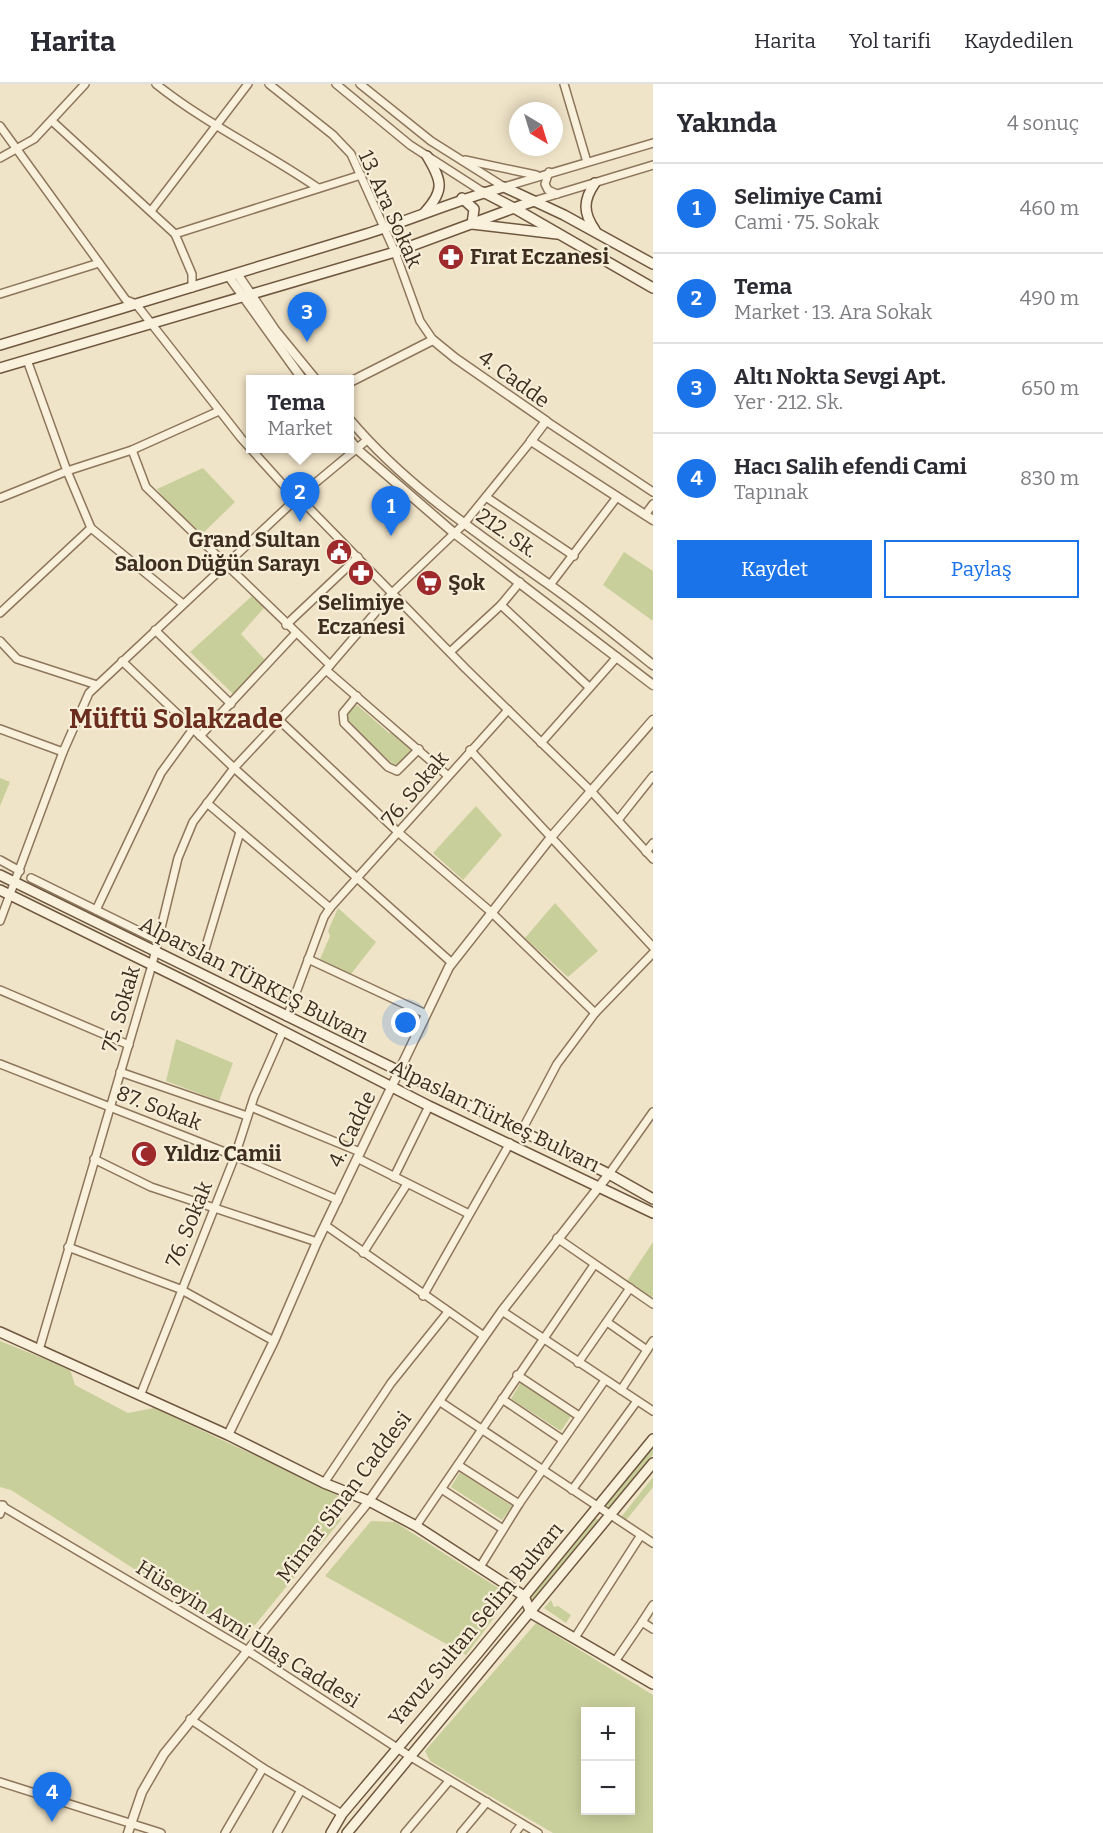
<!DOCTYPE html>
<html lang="tr">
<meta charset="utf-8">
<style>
body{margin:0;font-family:Bitter,serif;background:#f2f2f3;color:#2b2b33}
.controls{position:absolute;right:18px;bottom:18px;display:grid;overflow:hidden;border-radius:0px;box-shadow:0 3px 15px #0003}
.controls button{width:54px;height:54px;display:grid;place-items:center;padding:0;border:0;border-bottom:2px solid #e1e1e2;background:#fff;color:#2b2b33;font:30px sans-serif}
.compass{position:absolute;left:509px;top:18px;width:54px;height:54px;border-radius:50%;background:#fff;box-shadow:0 3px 15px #0003;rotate:142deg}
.you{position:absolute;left:406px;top:939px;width:21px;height:21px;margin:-15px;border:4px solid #fff;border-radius:50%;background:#1a73e8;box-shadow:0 0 0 9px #1a73e833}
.badge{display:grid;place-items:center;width:39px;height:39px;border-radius:50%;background:#1a73e8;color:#fff;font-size:20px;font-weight:700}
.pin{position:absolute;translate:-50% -50px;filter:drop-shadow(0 2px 3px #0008)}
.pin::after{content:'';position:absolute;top:32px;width:21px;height:18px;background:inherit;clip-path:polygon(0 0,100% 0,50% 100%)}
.popup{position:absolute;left:246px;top:291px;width:108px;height:78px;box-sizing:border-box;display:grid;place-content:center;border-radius:0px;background:#fff;filter:drop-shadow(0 2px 4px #0005);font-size:20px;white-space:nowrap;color:#7c7c81}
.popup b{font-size:22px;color:#2b2b33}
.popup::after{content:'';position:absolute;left:50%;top:100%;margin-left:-12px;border:12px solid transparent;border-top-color:#fff}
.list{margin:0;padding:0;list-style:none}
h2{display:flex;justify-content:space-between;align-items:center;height:78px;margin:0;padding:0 24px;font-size:26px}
h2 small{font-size:20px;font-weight:400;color:#7c7c81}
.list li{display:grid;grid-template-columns:39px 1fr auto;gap:18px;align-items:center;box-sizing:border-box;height:90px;padding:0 24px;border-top:2px solid #e1e1e2}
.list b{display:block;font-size:22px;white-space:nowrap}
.list p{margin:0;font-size:20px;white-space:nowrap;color:#7c7c81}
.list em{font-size:20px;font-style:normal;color:#7c7c81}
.actions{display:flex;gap:12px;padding:18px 24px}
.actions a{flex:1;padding:14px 0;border:2px solid #1a73e8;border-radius:0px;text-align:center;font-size:21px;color:#1a73e8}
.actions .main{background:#1a73e8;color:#fff}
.map{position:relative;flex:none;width:653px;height:1749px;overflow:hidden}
header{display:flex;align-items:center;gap:36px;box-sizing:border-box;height:84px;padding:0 30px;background:#fff;border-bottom:2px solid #e1e1e2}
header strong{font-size:28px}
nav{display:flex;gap:33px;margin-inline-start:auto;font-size:21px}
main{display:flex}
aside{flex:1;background:#fff}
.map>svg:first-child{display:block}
</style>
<header>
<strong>Harita</strong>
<nav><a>Harita</a><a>Yol tarifi</a><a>Kaydedilen</a></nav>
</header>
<main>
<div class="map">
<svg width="653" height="1749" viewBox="0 0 653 1749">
<rect width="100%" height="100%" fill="#f0e4c8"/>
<g fill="#c9cf9b" fill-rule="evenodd">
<path d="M203,384L235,418L202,450L166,417L157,405Z"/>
<path d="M624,468L653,487V537L603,501Z"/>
<path d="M252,512L264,524L241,550L265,576L233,610L190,568Z"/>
<path d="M357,621L389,649H396L414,665L396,683L347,638L348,629Z"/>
<path d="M0,694L10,698L0,722Z"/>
<path d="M476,722L502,751L463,796L433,769Z"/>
<path d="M555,819L598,867L568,893L525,854Z"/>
<path d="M338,824L376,858L351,890L320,875L330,852L328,847Z"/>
<path d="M176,955L233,979L219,1017L166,997Z"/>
<path d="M653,1158V1212L652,1213L627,1197Z"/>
<path d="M0,1257L70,1285L75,1301L128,1329L154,1324L337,1410L341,1436L255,1541L234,1549L11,1406L0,1403Z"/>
<path d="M521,1298L571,1332L561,1347L511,1315Z"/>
<path d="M653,1363V1371L605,1429L601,1426Z"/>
<path d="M460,1388L512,1422L502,1436L451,1403Z"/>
<path d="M653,1393V1403L623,1440L618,1437Z"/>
<path d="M595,1434L599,1436L532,1516L528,1514Z"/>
<path d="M371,1437L395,1438L503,1507L496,1531L466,1571L325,1492Z"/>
<path d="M551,1516L554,1523L558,1522L571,1531L566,1539L544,1524Z"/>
<path d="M536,1539L653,1611V1749H553L430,1677L425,1667ZM586,1628H630V1726H586Z"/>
</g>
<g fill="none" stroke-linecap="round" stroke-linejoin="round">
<g stroke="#8d765c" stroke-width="10">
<g id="minor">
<path d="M156,0C206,40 264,67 318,104"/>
<path d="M269,0L333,51L351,70L395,168L420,237L433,256"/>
<path d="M336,0L410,61L483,108"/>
<path d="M360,0L431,57L504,103L653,59"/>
<path d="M564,0L587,78"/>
<path d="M52,37L175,150L192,190V204"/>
<path d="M0,42L126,216L136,220L241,354L296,415L310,425L465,584L592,708L653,775"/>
<path d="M0,74L34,55L85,0"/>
<path d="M465,76L536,91"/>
<path d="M549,88L545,100L548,106L557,110"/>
<path d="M534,117L653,81"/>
<path d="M151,127L248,0"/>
<path d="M175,150L361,91"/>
<path d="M0,210L99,179"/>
<path d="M546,337L653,408"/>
<path d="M132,366L146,403L330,581"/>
<path d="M486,413L574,472"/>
<path d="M0,414L67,387L27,276"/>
<path d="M645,431L653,420"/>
<path d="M550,501L617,413"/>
<path d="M183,520L91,444L67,387L132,366L219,327"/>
<path d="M501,521L589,603"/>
<path d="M0,529L91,444"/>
<path d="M286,541L358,473"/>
<path d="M155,546L231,620"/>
<path d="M0,557L17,575L97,601"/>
<path d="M450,568L501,521L520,498"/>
<path d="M122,577L234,684L452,879"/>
<path d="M326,586L447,691"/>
<path d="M357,612L343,629L344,639L388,683L397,687L419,665"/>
<path d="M279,636L399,749L491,828L595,929"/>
<path d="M0,645L63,668"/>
<path d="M200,652L295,550"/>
<path d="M541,659L617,573"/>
<path d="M470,666L653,863"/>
<path d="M207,719L330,824"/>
<path d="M618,736L653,692"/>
<path d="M646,768L653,759"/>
<path d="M0,776L20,787"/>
<path d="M31,794L157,856"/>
<path d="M96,826L161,689L193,645"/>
<path d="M0,837L63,668L89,609L296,415L367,356"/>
<path d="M203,872L240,748"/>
<path d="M308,875L426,930"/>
<path d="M0,906L129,961"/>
<path d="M287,933L324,833L330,824L508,626"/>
<path d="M0,980L235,1072L338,1116"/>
<path d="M120,988L247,1032"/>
<path d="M251,1023L360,1068"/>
<path d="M521,1048L557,980L595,929L653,869"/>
<path d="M357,1074L469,1130"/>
<path d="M94,1075L151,1103L317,1158"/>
<path d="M609,1090L653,1028"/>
<path d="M394,1093L429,1022"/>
<path d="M325,1141L484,1252"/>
<path d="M557,1154L653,1220"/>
<path d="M68,1163L180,1205L274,1257"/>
<path d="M363,1169L407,1100"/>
<path d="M423,1212L510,1059"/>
<path d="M502,1227L653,1327"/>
<path d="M607,1238L647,1266"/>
<path d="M39,1266L152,881L178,774L193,738L234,684L326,586L393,508L463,441L531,357"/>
<path d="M578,1279L630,1204"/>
<path d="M517,1291L579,1332"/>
<path d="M621,1306L653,1257"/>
<path d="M140,1312L235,1072L254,1013L283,947"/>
<path d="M502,1315L563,1356"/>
<path d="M439,1317L653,1459"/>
<path d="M458,1381L519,1420"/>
<path d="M324,1399L391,1299L448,1228"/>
<path d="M443,1406L503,1445"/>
<path d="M572,1406L637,1317"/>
<path d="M0,1421L248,1567L411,1673L538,1749"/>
<path d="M0,1430L3,1421"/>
<path d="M416,1442L594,1181"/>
<path d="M480,1483L519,1420L605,1296"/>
<path d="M653,1521L642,1538L653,1545"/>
<path d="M576,1552L641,1451"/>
<path d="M616,1576L642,1538"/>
<path d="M190,1635L263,1684L342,1730"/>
<path d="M0,1698L161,1749"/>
<path d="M225,1749L263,1684"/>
<path d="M277,1749L301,1706"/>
<path d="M405,1749L449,1697"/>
<path d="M461,1749L487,1718"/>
<path d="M515,1749L522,1740"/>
</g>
</g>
<g stroke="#8d765c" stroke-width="11">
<g id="tertiary">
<path d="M238,191L275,246L316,296"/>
<path d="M230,194L303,296"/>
<path d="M350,298L433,256L455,274L546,337L531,357L653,436"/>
<path d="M350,336C406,402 477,449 547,499C584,525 618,553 653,581"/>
<path d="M350,356L358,366L454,449L653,601"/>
<path d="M228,1351L274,1257L317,1158L449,883L552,752L653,636"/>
<path d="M128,1749L142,1708L164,1670L369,1417L502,1227L609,1090"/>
</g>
</g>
<g stroke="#6f573f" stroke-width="12">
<g id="secondary">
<path d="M483,108L514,124L534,117"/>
<path d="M462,114L474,125L472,140L557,150"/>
<path d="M425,128C445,106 442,97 427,72"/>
<path d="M595,146C583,129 583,116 595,99"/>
<path d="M0,261C122,224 244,188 366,150C413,135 457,116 504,103L564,131L653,180"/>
<path d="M0,284L395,168L514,124L653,204"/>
<path d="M0,791L609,1090L653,1115"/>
<path d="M0,806L193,901L429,1022L653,1129"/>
<path d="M0,1248L228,1351L324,1399L369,1417L416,1442L524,1512L531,1529L653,1600"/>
<path d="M331,1749L342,1730L478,1569L653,1355"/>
<path d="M347,1749L653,1379"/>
</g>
</g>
<use href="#minor" stroke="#faf1dc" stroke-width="7"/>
<use href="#tertiary" stroke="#faf1dc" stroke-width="8"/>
<use href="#secondary" stroke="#faf1dc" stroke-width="9"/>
</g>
<defs>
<g id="pharmacy-disc" transform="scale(1.35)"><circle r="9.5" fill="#9e2a2b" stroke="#f7eed8"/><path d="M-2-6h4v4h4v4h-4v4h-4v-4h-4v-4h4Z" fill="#fff"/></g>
<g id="civic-disc" transform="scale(1.35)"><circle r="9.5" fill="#9e2a2b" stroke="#f7eed8"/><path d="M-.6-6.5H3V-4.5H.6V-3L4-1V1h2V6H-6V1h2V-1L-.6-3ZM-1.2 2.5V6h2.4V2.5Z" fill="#fff"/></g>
<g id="supermarket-disc" transform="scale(1.35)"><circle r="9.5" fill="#9e2a2b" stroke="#f7eed8"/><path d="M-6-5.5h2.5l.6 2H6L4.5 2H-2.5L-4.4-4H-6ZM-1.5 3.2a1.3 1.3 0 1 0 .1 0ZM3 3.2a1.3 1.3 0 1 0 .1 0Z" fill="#fff"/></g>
<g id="mosque-disc" transform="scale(1.35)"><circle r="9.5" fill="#9e2a2b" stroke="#f7eed8"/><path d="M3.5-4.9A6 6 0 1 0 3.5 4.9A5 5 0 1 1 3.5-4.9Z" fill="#fff"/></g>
</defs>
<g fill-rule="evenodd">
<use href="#pharmacy-disc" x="451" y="173"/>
<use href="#civic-disc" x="339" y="468"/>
<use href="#pharmacy-disc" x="361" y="489"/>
<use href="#supermarket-disc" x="429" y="499"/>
<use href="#mosque-disc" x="144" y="1070"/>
</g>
<g text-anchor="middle" stroke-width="4.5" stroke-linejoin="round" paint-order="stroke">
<g font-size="21" fill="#3d2e20" stroke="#f7eed8">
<text transform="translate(390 125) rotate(66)" y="7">13. Ara Sokak</text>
<text transform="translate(514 295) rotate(36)" y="7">4. Cadde</text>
<text transform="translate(507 449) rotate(35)" y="7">212. Sk.</text>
<text transform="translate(415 705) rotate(-50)" y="7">76. Sokak</text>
<text transform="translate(254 896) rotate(27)" y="7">Alparslan TÜRKEŞ Bulvarı</text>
<text transform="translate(121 925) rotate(-74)" y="7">75. Sokak</text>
<text transform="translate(159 1024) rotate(21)" y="7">87. Sokak</text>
<text transform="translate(495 1032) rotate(26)" y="7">Alpaslan Türkeş Bulvarı</text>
<text transform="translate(352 1045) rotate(-64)" y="7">4. Cadde</text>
<text transform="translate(189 1140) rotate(-68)" y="7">76. Sokak</text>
<text transform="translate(344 1413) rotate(-53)" y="7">Mimar Sinan Caddesi</text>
<text transform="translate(476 1540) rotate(-50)" y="7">Yavuz Sultan Selim Bulvarı</text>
<text transform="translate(248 1550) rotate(32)" y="7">Hüseyin Avni Ulaş Caddesi</text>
</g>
<g font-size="21" font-weight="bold" fill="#3d2e20" stroke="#f7eed8" text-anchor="start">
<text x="470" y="180">Fırat Eczanesi</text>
<text x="320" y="463" text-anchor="end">Grand Sultan<tspan x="320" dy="24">Saloon Düğün Sarayı</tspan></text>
<text x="448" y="506">Şok</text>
<text x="361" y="526" text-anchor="middle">Selimiye<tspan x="361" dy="24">Eczanesi</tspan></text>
<text x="164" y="1077">Yıldız Camii</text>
</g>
<g font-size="27" font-weight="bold" fill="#6b2e1e" stroke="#f7eed8">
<text x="176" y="644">Müftü Solakzade</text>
</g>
</g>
</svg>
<div class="controls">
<button>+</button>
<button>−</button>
</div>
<svg class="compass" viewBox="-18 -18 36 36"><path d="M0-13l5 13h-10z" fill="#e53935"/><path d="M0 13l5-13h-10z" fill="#7c7c81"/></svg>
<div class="you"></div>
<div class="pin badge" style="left:391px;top:452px">1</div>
<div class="pin badge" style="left:300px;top:438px">2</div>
<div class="popup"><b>Tema</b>Market</div>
<div class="pin badge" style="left:307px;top:258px">3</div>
<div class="pin badge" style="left:52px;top:1738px">4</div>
</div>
<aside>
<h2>Yakında<small>4 sonuç</small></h2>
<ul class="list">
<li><span class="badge">1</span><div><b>Selimiye Cami</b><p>Cami · 75. Sokak</p></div><em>460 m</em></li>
<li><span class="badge">2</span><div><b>Tema</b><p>Market · 13. Ara Sokak</p></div><em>490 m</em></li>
<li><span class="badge">3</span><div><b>Altı Nokta Sevgi Apt.</b><p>Yer · 212. Sk.</p></div><em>650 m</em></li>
<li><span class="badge">4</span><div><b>Hacı Salih efendi Cami</b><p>Tapınak</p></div><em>830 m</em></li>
</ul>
<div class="actions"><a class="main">Kaydet</a><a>Paylaş</a></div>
</aside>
</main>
